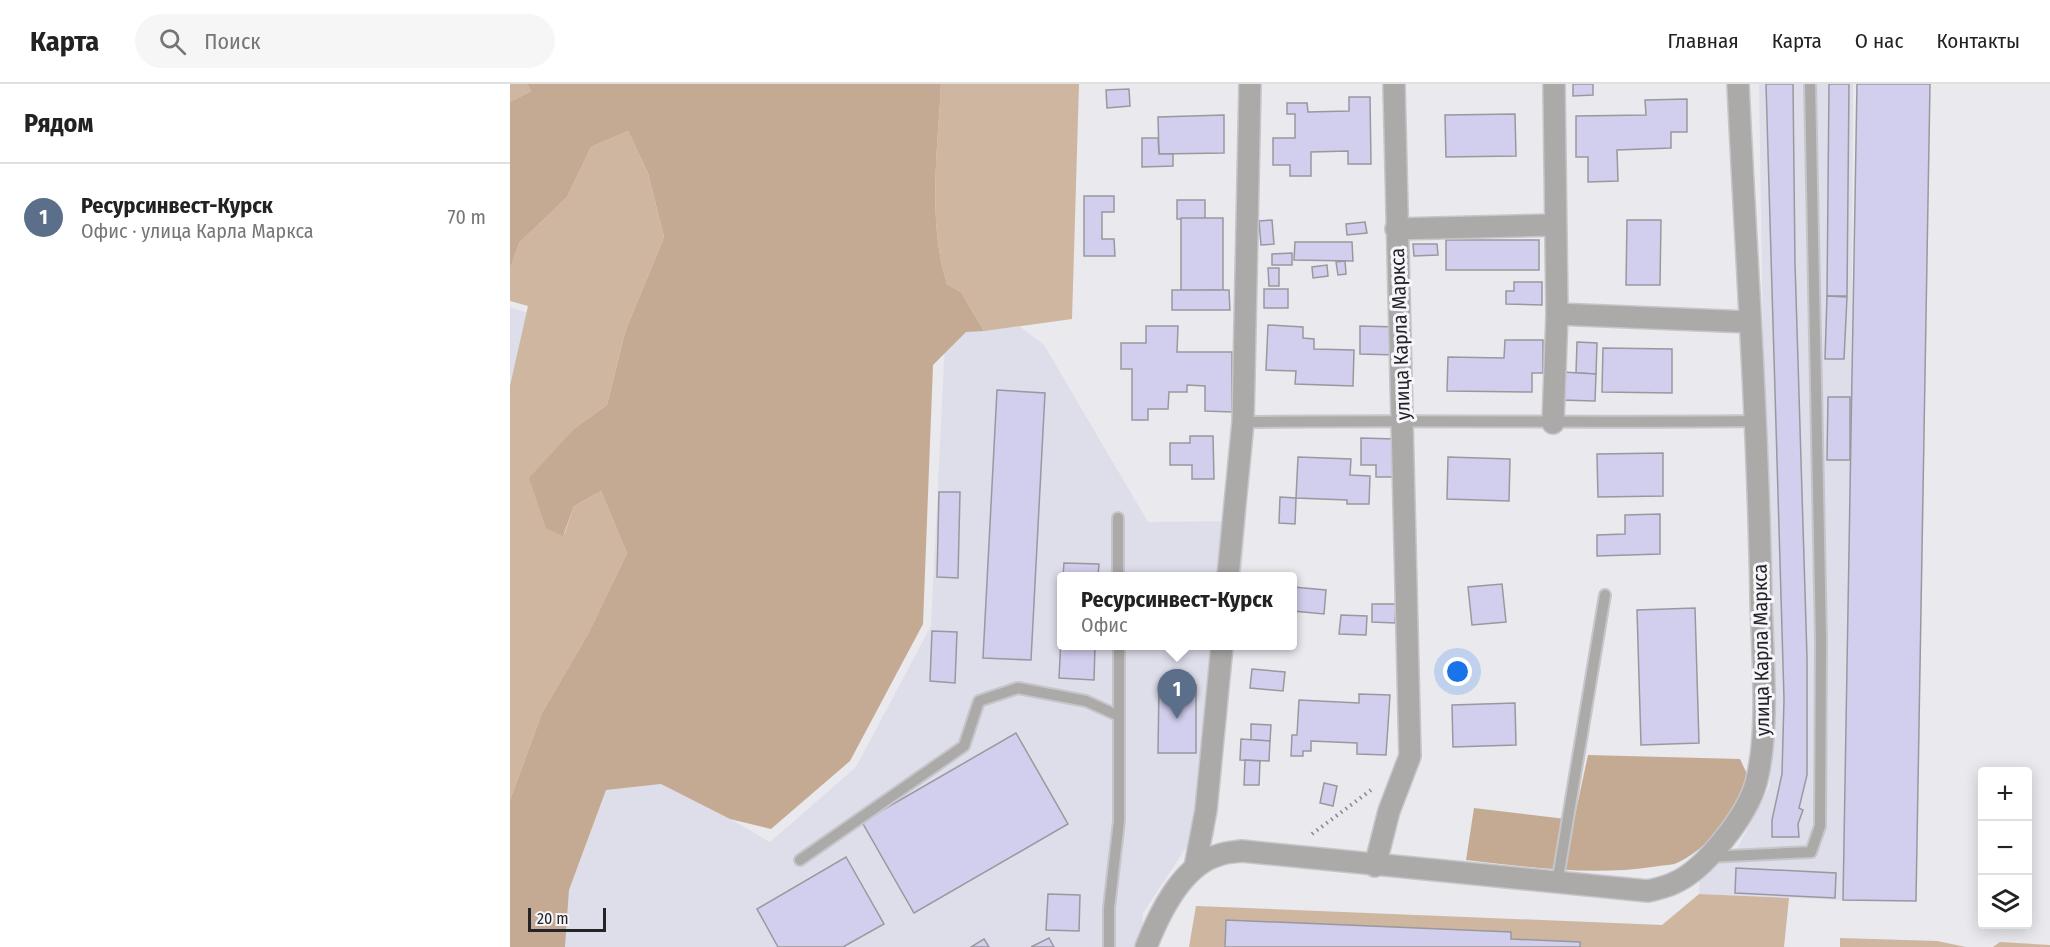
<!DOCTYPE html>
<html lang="ru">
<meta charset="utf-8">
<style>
body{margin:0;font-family:"Fira Sans Condensed",sans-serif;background:#f6f6f6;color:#222}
.controls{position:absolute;right:18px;bottom:18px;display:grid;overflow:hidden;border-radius:6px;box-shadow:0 3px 15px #0003}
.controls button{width:54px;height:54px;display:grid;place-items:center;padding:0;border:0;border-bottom:2px solid #e0e0e0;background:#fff;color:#222;font:30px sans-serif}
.scale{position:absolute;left:18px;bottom:15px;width:78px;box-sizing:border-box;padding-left:6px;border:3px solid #242426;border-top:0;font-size:16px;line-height:21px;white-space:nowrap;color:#242426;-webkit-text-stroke:4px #f7f6fc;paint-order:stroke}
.you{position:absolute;left:948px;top:588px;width:21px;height:21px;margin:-15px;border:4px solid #fff;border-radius:50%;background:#1a73e8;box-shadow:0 0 0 9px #1a73e833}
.badge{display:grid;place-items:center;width:39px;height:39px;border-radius:50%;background:#8e550d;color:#fff;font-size:20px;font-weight:700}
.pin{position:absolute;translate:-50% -50px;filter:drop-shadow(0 2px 3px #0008)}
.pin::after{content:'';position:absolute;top:32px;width:21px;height:18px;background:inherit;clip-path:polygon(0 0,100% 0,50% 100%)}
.popup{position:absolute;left:547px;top:488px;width:240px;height:78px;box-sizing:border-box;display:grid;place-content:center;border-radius:6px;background:#fff;filter:drop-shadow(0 2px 4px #0005);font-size:20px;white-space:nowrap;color:#767676}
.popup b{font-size:22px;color:#222}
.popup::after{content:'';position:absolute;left:50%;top:100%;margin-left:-12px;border:12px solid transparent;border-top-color:#fff}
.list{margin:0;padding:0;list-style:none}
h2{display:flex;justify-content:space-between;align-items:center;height:78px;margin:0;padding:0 24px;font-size:26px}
h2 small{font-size:20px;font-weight:400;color:#767676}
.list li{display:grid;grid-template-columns:39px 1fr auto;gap:18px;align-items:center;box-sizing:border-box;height:108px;padding:0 24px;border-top:2px solid #e0e0e0}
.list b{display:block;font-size:22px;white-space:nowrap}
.list p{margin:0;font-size:20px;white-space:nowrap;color:#767676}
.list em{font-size:20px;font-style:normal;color:#767676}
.icon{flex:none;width:33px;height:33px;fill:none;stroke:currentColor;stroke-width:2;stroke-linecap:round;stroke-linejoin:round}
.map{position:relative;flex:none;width:1540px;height:863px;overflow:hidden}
header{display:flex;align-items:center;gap:36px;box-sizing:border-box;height:84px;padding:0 30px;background:#fff;border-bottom:2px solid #e0e0e0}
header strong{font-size:28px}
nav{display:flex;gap:33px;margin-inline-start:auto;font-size:21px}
.search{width:420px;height:54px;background:#f6f6f6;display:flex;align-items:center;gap:15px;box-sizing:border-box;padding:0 21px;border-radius:33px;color:#767676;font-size:22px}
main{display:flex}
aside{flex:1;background:#fff}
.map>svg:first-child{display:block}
</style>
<header>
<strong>Карта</strong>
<div class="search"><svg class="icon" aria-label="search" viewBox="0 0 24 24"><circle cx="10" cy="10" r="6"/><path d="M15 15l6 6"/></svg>Поиск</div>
<nav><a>Главная</a><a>Карта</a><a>О нас</a><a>Контакты</a></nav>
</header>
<main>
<aside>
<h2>Рядом<small></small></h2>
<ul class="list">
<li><span class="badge" style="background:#5c6f8a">1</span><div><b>Ресурсинвест-Курск</b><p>Офис · улица Карла Маркса</p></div><em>70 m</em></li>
</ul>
</aside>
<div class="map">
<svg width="1540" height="863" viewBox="0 0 1540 863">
<rect width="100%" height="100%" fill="#e9e9ee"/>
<g fill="#deddea">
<path d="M1249,0H1343L1341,384L1333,816L1189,810L1190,788L1226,767L1260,702Z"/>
<path d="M0,223L24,231L0,348Z"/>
<path d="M509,242L534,261L638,438L736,437L731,492H552V562H724L704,753H683L633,829L631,863H55L59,806L96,706L151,700L220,735L260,758L346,683L421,542L435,258L456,248Z"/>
</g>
<g fill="#cfb6a0">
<path d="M0,0H17L21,7L0,18Z"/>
<path d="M431,0H569L562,235L474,247L451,208L437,200C417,137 428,65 431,0Z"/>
<path d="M118,47L138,89L154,153L115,248L97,321L65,344L54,451L64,422L91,407L117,469L78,550L32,629L0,716V302L18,222L0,217V185L9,159L57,113L81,63Z"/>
<path d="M1189,810L1279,814L1274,863H679L686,822L1152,841Z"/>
<path d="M1330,854L1427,857L1456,863H1330Z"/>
<path d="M1490,858L1540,861V863H1483Z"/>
</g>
<g fill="#c4aa93">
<path d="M17,0H431C428,65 417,137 437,200L451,208L474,247L456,248L423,281L413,540L340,677L261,745L220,735L151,700L96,706L59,806L55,863H0V716L32,629L78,550L117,469L91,407L64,422L53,452L36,444L19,394L65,344L97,321L115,248L154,153L138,89L118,47L81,63L57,113L9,159L0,185V18L21,7Z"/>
<path d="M1078,671L1230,675L1237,690C1225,727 1205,760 1169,778C1162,782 1151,781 1142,783C1080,792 1018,783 956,776L964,724L1064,736Z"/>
</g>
<g fill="#d2ceee" stroke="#99989e" stroke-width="1.5">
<path d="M1063,0H1083V11L1063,12Z"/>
<path d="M1256,0H1283L1285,179L1297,573V691L1289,724L1293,726L1288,740L1289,753H1262V736L1272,690L1274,615Z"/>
<path d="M1319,0H1339L1337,212H1317Z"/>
<path d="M1347,0H1420L1406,817L1333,816Z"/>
<path d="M619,5L620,22L597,24L596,6Z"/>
<path d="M839,13H860L861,80H838V67L801,68V92H780V81H763V54H785V30H777V19H797L798,28L839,27Z"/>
<path d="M1177,15V48H1161V64L1107,66L1108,97L1078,98V73H1066V32L1136,31L1135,16Z"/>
<path d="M1005,30L1006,72L936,73L935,31Z"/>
<path d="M714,31V69L649,70L648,33Z"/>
<path d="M632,54H648L649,70H663V82L632,83Z"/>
<path d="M574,112H604V128H592V155H604L605,172H574Z"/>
<rect x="667" y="116" width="28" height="19"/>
<path d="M671,134H713V206L671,207Z"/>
<path d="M762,136L764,160L751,161L749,137Z"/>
<path d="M1117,136H1151L1150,201H1116Z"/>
<path d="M855,138L857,149L837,151L836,140Z"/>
<rect x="936" y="156" width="93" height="30"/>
<path d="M785,158H842L843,177L784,176Z"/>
<path d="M903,160H927L928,171L904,172Z"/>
<path d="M782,169V181H762V170Z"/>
<path d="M835,177L836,190L828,191L826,178Z"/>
<path d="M817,181L818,192L803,194L802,183Z"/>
<path d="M758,184H769V202H759Z"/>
<path d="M1004,198H1032V221L996,220V207H1004Z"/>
<rect x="754" y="205" width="24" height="19"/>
<path d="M662,206H719L720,226H662Z"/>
<path d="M1317,212L1337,213L1334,275H1315Z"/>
<path d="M758,241L793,243V254L804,255V265L844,266L843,302L785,300L786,287L756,286Z"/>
<path d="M636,242H668L667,268H722V328L695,327V302L677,301V308H659L658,325H638V336H622V285H611V259H636Z"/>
<path d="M850,242L888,243L887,271L850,270Z"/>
<path d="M995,256H1033V289H1022V308L937,307L938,273L994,274Z"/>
<path d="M1067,258L1087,259L1086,290L1066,289Z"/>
<path d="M1093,264L1162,265V309L1092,308Z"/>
<path d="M1052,288L1086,290L1085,317L1051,316Z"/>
<path d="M487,306L535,309L521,576L473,574Z"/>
<path d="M1318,313H1340V376H1317Z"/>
<path d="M680,352H703L704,395H682V381H660V359H680Z"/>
<path d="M851,354L885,355L891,393H866V381H851Z"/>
<path d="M1153,369V412L1088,413L1087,370Z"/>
<path d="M788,373L841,375L840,391L860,392L859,420H837V416L786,414Z"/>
<path d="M938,373L1000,375L999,417L937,415Z"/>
<path d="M429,408H450L448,494L427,493Z"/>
<path d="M770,413L786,414L785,440L769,439Z"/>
<path d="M1150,430V470L1087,472V451L1115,450V431Z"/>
<path d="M554,479L589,480L588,492H553Z"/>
<path d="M992,500L996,538L962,541L958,503Z"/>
<path d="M783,503L816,506L814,530L783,527Z"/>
<path d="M862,520H886L885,539L862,538Z"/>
<path d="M1185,524L1189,659L1131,661L1127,526Z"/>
<path d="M831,531L857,532L856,551L829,550Z"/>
<path d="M552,534V562H585L584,596L549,594Z"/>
<path d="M422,547L447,548L445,599L420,597Z"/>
<path d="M742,585L775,588L773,607L740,604Z"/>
<path d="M649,601H686V669H648Z"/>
<path d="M849,610L880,611L876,671L847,670V659L801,657V667H793V672H781L782,651H787L789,616L849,619Z"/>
<path d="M1005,619L1006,661L943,663L942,621Z"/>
<path d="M741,640L761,641L760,657L741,656Z"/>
<path d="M506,649L558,740L404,829L352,738Z"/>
<path d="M731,655L760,657L759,677L730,676Z"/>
<path d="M735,676L750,677L749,701H734Z"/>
<path d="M814,699L827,702L823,722L810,719Z"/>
<path d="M336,773L374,840L333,863H268L247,825Z"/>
<path d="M1226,784L1326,789L1325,814L1225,809Z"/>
<path d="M538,810L570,811L569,847L536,846Z"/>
<path d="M716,836L1001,848V855L1070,858V863H715Z"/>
<path d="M539,854L544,863H521Z"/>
<path d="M474,855L479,863H461Z"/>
</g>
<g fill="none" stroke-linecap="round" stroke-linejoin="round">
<g stroke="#c6c6ca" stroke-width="14">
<g id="lane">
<path d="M733,338C903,336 1074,339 1244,337"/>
<path d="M608,434V492"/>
<path d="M1198,773L1301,768L1310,742L1311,556L1300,0"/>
<path d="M290,776L454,662L469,617L508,604L576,617L609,632"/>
<path d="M1047,800L1095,511"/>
<path d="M599,863V824L609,737V562"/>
</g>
</g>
<g stroke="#c6c6ca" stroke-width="24">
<g id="street">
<path d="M886,145L1045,141"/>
<path d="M1047,230L1239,238"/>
<path d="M1043,339L1047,230L1044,0"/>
<path d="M718,492L733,338L740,0"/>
<path d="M865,782L879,727L900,672L884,0"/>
<path d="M685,783L696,726L712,562"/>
<path d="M636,863C649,830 672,781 709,771C716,768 725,768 732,767L1138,807C1147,805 1156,803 1164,799C1195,786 1237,731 1246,699C1260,646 1252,569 1251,513C1248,342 1236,171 1228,0"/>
</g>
</g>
<path stroke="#89898d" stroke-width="4" stroke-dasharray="1.5 4.5" stroke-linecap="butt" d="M802,750L861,706"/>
<use href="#lane" stroke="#acaaa8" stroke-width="10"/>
<use href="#street" stroke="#acaaa8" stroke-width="21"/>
</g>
<g text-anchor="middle" stroke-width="6" stroke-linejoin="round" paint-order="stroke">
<g font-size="20" fill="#242426" stroke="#f7f6fc">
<text transform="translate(890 250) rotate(-92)" y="7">улица Карла Маркса</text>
<text transform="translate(1251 566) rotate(-91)" y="7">улица Карла Маркса</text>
</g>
</g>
</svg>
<div class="controls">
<button>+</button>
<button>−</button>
<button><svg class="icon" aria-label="layers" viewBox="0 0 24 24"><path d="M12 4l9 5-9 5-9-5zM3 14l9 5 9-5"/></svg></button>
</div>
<div class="scale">20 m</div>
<div class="you"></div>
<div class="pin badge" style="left:667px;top:635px;background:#5c6f8a">1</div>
<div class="popup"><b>Ресурсинвест-Курск</b>Офис</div>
</div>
</main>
